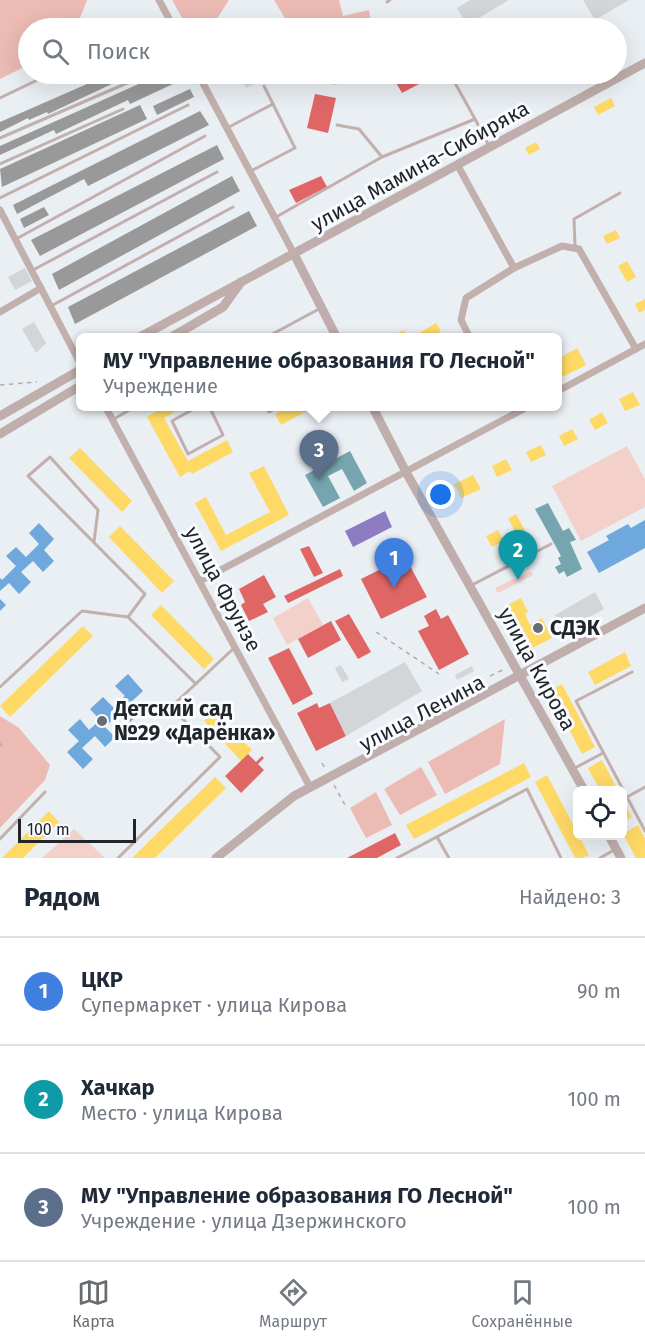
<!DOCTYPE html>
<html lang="ru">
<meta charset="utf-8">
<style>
body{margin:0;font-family:"Fira Sans",sans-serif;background:#f2f2f3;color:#1f2937}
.controls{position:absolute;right:18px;bottom:18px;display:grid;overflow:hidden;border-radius:9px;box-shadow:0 6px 24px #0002}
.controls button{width:54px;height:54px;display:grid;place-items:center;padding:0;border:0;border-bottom:2px solid #e0e1e3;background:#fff;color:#1f2937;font:30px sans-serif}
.scale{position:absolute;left:18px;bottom:15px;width:118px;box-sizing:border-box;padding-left:6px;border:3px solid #222528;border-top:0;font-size:16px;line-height:21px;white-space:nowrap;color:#222528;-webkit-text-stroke:4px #f8fbff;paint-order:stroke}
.you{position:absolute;left:441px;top:495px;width:21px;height:21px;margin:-15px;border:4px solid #fff;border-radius:50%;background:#1a73e8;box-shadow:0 0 0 9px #1a73e833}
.badge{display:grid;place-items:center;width:39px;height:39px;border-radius:50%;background:#686c6f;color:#fff;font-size:20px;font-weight:700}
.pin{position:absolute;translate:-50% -50px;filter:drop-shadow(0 2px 3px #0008)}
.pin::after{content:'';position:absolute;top:32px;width:21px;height:18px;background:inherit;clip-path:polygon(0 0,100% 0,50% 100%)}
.popup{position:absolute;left:76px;top:333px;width:486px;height:78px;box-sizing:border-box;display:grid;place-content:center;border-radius:9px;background:#fff;filter:drop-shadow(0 2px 4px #0005);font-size:20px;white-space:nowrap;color:#747a83}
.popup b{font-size:22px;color:#1f2937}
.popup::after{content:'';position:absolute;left:50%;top:100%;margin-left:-12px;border:12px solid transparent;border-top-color:#fff}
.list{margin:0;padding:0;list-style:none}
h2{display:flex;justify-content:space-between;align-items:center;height:78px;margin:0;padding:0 24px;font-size:26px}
h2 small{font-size:20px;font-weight:400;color:#747a83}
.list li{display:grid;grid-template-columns:39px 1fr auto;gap:18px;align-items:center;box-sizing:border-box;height:108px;padding:0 24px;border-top:2px solid #e0e1e3}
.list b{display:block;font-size:22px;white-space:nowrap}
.list p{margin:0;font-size:20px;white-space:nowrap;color:#747a83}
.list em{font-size:20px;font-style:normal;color:#747a83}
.icon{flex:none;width:33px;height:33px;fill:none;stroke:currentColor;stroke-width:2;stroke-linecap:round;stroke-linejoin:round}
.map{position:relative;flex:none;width:645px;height:858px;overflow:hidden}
.search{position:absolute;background:#fff;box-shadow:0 6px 24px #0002;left:18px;right:18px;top:18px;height:66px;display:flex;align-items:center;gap:15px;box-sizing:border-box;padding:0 21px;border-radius:33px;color:#747a83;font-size:22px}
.sheet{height:402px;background:#fff}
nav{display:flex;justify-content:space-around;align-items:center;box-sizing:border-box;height:84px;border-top:2px solid #e0e1e3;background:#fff;font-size:16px;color:#747a83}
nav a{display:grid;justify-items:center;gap:3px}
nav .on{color:#686c6f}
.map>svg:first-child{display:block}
</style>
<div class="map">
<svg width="645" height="858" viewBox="0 0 645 858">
<rect width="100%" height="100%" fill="#eaeff3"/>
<g fill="#f4d0cb">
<path d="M627,446L645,479V507L581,541L552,486Z"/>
<path d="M531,571L533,575L498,593L495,588Z"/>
<path d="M308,598L323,625L287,645L273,618Z"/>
<path d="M74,829L105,858H42Z"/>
</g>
<g fill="#ebbbb4">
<path d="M0,0H87L76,28H28V65L0,79Z"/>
<path d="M172,0H229L211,28H188Z"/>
<path d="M274,0H339L343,16L369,10L372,28H291Z"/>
<path d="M303,74H362L335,85Z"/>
<path d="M0,716L19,728L50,765L45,780L0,828Z"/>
<path d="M505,719L500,764L445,794L428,762Z"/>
<path d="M421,767L437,795L400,815L384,789Z"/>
<path d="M376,792L392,825L366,838L350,808Z"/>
</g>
<g fill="#ffd966">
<path d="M611,98L615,106L598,115L594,107Z"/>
<path d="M536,142L540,149L529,155L525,148Z"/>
<path d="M616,230L620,238L607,244L603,236Z"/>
<path d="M627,261L636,277L627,282L618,266Z"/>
<path d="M645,299V310L639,313L635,304Z"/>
<path d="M436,323L441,331L430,338H411Z"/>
<path d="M404,330L408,338H398L396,334Z"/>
<path d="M577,348L586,365L563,377L558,366V359Z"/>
<path d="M633,392L640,405L625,411L619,399Z"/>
<path d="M155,406H185L164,418L188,461L227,440L233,452L192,474L190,471L180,477L147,417L157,411Z"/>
<path d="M289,406H316L281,425L275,414Z"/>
<path d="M602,412L608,423L595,430L589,420Z"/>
<path d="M572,429L578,439L564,446L559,436Z"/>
<path d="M541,445L546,455L531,462L526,452Z"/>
<path d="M80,448L132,501L122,512L69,458Z"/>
<path d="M506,459L512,470L497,477L492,466Z"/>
<path d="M264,466L289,515L221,551L195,503L206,497L226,535L270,512L249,473Z"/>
<path d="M473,475L481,489L461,498L454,484Z"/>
<path d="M516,514L534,547L527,551L508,519Z"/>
<path d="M120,526L174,581L162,593L109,537Z"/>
<path d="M498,530L504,541L492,547L486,536Z"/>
<path d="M521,598L528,612L525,614L530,625L542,618L552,638L527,651L502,608Z"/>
<path d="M161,605L214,659L204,669L151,615Z"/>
<path d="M83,626L93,636L10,717L0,706Z"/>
<path d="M625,652L631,666L595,685L588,672Z"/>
<path d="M562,684L595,747L582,754L549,691Z"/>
<path d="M215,711L252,750L241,761L204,721Z"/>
<path d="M602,760L618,790H600L588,768Z"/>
<path d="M524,763L531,777L414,839L406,825Z"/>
<path d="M547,775L589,855L582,858H575L535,782Z"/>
<path d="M215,777L226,788L155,858H132Z"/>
<path d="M622,800L632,817L622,822Z"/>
<path d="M49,811L59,822L23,858H2Z"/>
<path d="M638,825L645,838V858H636L623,834Z"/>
</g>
<g fill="#e06666">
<path d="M391,74H438L402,93Z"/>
<path d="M315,94L336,98L328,133L307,128Z"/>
<path d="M321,176L327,187L296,203L289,190Z"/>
<path d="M309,546L323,573L314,577L300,549Z"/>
<path d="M405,557L427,597L381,619L361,579Z"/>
<path d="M340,569L343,576L288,603L284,596Z"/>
<path d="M264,575L276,597L263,604L268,612L249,621L241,605L245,602L239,589Z"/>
<path d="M436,609L441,619L448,615L469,654L439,670L418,631L429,626L424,616Z"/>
<path d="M349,614L371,652L358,659L335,621Z"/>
<path d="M331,621L341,640L308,658L298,639Z"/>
<path d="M289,648L313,694L293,705L268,658Z"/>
<path d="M317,703L319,708L330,703L346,736L316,751L297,713Z"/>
<path d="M248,754L256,762L262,756L264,758L258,764L264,770L241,793L225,776Z"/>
<path d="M395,833L401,845L377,858H347Z"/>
</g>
<path fill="#8e7cc3" d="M385,511L392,527L353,547L345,531Z"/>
<g fill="#6fa8dc">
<path d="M645,520V548L599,573L587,552L609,540L606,536L628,524L631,528Z"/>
<path d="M39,523L54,539L44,550L54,561L43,572L33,561L21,572L31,582L19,594L9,583L0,591V578L2,580L16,566L6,556L16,547L26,557L39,544L29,533Z"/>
<path d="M0,599L6,605L0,611Z"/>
<path d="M128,674L143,691L130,703L140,713L129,723L119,713L105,727L115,737L105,747L95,736L82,748L93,759L83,769L67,752L79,741L68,730L80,719L89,730L100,720L90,709L103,697L113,707L125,696L115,686Z"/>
</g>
<g fill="#76a5af">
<path d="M350,451L367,483L354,491L342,469L328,476L340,498L323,507L305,475Z"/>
<path d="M548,503L563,531L569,528L576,540L570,542L582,569L567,577L564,571L559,574L555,567L561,564L558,558L561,556L535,509Z"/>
</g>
<g fill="#999">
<path d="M110,74H133L48,114L47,112L29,120L28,118L0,132V122Z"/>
<path d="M161,74H186L188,77L130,104L128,100L56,134L54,130L0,155V146Z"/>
<path d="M190,89L194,97L157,115L153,106Z"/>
<path d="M140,105L147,119L2,187L0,169Z"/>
<path d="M200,111L209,125L88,186L84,179L17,214L13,205Z"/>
<path d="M217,145L224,159L40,256L31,240Z"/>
<path d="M232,176L240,191L59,290L52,274Z"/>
<path d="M44,207L49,215L24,228L20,219Z"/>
<path d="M249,211L257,226L75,324L68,307Z"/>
</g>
<g fill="#d2d6d9">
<path d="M470,0H509L467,25L457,8Z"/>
<path d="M583,0H629L595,20Z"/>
<path d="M241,20L245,28H232L230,25Z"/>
<path d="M239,74H261L264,79L246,88Z"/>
<path d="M25,268L32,281L15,290L8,277Z"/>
<path d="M34,322L46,343L36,353L22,329Z"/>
<path d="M595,592L604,609L564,631L555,615Z"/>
<path d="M405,662L422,691L346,736L330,703Z"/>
<path d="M341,665L349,679L342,682L335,668Z"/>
<path d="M472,666L474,671L457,680L455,675Z"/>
</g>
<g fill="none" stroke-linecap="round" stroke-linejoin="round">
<g stroke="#b4abab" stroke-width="1.5" stroke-dasharray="4.5 4.5" stroke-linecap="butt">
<path d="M0,385L37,382"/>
<path d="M376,632L439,674"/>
<path d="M490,676L505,669"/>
<path d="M0,743L3,749"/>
<path d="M322,763L326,770"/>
<path d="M334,785L345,805"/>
</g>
<g stroke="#c2b0ad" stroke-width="3">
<path d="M387,2L390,0"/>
<path d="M450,74L475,119"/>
<path d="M0,98L50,74"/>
<path d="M337,125L359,129L382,157"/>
<path d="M227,128L273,104"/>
<path d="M0,138L148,74"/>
<path d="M0,164L123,109"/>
<path d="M251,171L295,148L264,86"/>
<path d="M0,198L188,105"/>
<path d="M276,217L382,157L475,119L489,146"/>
<path d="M16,239L205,136"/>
<path d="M575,246L574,219L620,193"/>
<path d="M33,270L217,172"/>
<path d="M51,306L233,207"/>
<path d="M265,338L319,309"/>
<path d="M199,406L172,421L188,454L223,435L209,406"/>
<path d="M266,406L269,412L280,406"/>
<path d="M114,419L136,406"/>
<path d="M94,542L98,510L50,457L28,476L145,594L128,617L196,684"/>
<path d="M472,585L551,544"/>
<path d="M632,672L576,701L645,831"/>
<path d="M0,687L82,611L128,617"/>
<path d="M573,769L603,753"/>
<path d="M627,797L645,787"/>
<path d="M437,837L449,858"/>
<path d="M0,839L45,792"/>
<path d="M118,858L220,757L171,707L233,649"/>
<path d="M397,858L527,789L561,858"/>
<path d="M600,858L614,850"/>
</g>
<g stroke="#c2b0ad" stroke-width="7">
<path d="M159,0L174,28"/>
<path d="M198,74L294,254"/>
<path d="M458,166L514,268L562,246L579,249L636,349"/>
<path d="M0,210L80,363"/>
<path d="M0,312L41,288"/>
<path d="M470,338L461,320L466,298L514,268"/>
<path d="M558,391L645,344"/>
<path d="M105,406L310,787"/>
<path d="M200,581L529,406"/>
</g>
<g stroke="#c0aeac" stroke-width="9">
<path d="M294,254L337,338"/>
<path d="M138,338L645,63"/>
<path d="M170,338L223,307L241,282"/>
<path d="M372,406L406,472L584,790"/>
<path d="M0,416L80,370"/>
<path d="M0,434L80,386"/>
<path d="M609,836L621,858"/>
<path d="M216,858L294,796L645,608"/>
</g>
</g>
<g fill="#686c6f" stroke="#f8fbff" stroke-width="2">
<circle cx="538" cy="628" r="6"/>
<circle cx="102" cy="721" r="6"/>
</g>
<g text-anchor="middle" stroke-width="6" stroke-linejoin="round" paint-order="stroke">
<g font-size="21" fill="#222528" stroke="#f8fbff">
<text transform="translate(420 166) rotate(-29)" y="7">улица Мамина-Сибиряка</text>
<text transform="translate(223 589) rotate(62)" y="7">улица Фрунзе</text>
<text transform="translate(537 669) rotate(61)" y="7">улица Кирова</text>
<text transform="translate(422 713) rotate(-28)" y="7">улица Ленина</text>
</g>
<g font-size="21" font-weight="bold" fill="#222528" stroke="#f8fbff" text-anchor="start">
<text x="550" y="635">СДЭК</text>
<text x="114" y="716">Детский сад<tspan x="114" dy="24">№29 «Дарёнка»</tspan></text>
</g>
</g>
</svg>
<div class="controls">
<button><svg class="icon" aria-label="locate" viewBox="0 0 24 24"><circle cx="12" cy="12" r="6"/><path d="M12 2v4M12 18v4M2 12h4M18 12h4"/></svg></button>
</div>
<div class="scale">100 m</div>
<div class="you"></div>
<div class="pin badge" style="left:394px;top:588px;background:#3f7fe0">1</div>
<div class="pin badge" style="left:518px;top:580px;background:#0f9aa8">2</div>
<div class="pin badge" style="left:319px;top:480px;background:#5c6f8a">3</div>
<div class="popup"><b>МУ &quot;Управление образования ГО Лесной&quot;</b>Учреждение</div>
<div class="search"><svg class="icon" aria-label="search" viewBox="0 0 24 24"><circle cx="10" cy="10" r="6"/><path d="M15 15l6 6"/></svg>Поиск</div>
</div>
<section class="sheet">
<h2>Рядом<small>Найдено: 3</small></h2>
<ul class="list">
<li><span class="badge" style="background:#3f7fe0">1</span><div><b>ЦКР</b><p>Супермаркет · улица Кирова</p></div><em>90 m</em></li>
<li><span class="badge" style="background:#0f9aa8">2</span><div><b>Хачкар</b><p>Место · улица Кирова</p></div><em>100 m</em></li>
<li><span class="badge" style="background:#5c6f8a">3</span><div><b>МУ &quot;Управление образования ГО Лесной&quot;</b><p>Учреждение · улица Дзержинского</p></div><em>100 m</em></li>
</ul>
</section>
<nav>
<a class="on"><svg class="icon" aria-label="map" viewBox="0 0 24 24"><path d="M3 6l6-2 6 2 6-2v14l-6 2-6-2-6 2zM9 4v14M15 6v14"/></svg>Карта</a>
<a><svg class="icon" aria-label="directions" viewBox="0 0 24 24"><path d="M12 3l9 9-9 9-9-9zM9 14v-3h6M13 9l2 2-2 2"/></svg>Маршрут</a>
<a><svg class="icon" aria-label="saved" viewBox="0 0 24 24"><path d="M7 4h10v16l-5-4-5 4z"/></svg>Сохранённые</a>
</nav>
